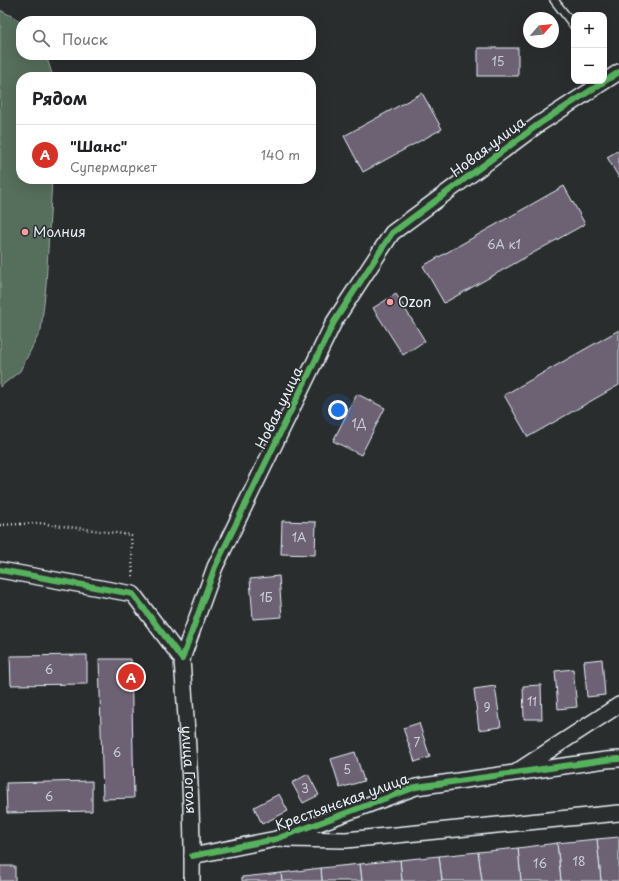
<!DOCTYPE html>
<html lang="ru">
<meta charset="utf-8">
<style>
body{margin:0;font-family:"Playpen Sans",sans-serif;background:#f6f6f6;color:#202124}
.controls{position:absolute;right:12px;top:12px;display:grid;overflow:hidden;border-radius:8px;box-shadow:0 4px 16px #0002}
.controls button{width:36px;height:36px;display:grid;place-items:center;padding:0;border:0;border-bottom:1px solid #e0e0e0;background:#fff;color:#202124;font:20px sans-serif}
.compass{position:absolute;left:523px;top:12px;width:36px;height:36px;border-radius:50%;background:#fff;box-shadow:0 4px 16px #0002;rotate:62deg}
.you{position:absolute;left:338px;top:410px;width:14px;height:14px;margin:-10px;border:3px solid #fff;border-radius:50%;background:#1a73e8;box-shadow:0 0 0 6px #1a73e833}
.badge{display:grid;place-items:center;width:26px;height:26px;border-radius:50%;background:#d93025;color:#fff;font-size:13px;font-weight:700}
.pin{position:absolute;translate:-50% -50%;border:2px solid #fff;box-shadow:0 1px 4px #0006}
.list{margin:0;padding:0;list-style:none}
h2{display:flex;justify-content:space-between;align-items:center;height:52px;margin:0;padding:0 16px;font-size:17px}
h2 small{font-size:13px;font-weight:400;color:#757577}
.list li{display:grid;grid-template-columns:26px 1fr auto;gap:12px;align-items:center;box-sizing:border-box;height:60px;padding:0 16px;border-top:1px solid #e0e0e0}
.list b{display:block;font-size:15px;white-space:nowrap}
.list p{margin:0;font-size:13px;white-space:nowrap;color:#757577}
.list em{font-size:13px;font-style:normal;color:#757577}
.icon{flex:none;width:22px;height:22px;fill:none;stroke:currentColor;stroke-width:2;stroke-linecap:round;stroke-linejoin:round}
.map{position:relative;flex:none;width:619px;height:881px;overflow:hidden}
.search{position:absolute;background:#fff;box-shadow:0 4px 16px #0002;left:16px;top:16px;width:300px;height:44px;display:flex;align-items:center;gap:10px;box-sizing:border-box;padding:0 14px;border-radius:16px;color:#757577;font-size:15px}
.panel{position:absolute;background:#fff;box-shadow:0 4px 16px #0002;left:16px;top:72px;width:300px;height:112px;border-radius:16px}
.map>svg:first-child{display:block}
</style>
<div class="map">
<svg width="619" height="881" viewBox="0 0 619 881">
<rect width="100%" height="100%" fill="#2a2d2e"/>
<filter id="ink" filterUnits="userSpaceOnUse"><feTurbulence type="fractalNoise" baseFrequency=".025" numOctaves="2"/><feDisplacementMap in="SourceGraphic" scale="8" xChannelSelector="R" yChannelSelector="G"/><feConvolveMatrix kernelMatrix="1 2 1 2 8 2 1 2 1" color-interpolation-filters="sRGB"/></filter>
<g filter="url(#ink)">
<path fill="#566e5b" stroke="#9fb0aa" d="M0,10L17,19L21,24V55H46L53,77H21V179H52L46,285L41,330L20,371L0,387Z"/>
<g fill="#6c6273" stroke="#e8f1f8">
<rect x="478" y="48" width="40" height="28"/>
<path d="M422,93L442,129L363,172L344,136Z"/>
<path d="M619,150V178L607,157Z"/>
<path d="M564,186L585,224L444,303L423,266Z"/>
<path d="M396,294L425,341L403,355L373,308Z"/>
<path d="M619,330V385L528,437L504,395Z"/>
<path d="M357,394L385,408L361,455L333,441Z"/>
<path d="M282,521L316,522L315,555L281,554Z"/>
<path d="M279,576L282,617L253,619L250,579Z"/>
<path d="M87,655V684L11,685L10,656Z"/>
<path d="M99,659H131L134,798L103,799Z"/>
<path d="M602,659L605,695L587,697L584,661Z"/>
<path d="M573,669L577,707L558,709L555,671Z"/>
<path d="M541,685L542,719H524L523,686Z"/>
<path d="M495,686L501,727L479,730L474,689Z"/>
<path d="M419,723L430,757L415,762L403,728Z"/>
<path d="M355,752L364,781L340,788L331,759Z"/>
<path d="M308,774L319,795L303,803L292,783Z"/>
<path d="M92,781V811L7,813L6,783Z"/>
<path d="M279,794L288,811L262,824L254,807Z"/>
<path d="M619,837V881H601L597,839Z"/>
<path d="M597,839L601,881H561L557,843Z"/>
<path d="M557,843L561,881H521L518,848Z"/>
<path d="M518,848L521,881H482L478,852Z"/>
<path d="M478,852L482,881H442L439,856Z"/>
<path d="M439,856L442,881H402L400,860Z"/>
<path d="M400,860L402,881H362L360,864Z"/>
<path d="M360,864L362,881H322L321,868Z"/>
<rect x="0" y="866" width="15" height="15"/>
<path d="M321,868L322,881H282L281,873Z"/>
<path d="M281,873L282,881H242V877Z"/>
</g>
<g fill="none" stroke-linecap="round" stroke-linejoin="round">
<g stroke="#e8f1f8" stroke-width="10">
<path id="service" d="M554,0L574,26"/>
</g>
<g stroke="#e8f1f8" stroke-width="18">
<g id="minor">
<path d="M0,570L133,594L182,659L215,567L334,322L392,233L539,124L619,72"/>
<path id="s1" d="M182,659C187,733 193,807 192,881"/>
<path d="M519,770L619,705"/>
<path d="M285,839L346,840L619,813"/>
<path d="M192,856L276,839L416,787L606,760L619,759"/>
</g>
</g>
<path stroke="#e8f1f8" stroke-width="2.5" stroke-dasharray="1 3" stroke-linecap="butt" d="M0,525L39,523L131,535L133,579"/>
<use href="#service" stroke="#2a2d2e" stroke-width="7"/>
<use href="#minor" stroke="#2a2d2e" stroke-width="15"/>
<g stroke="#2a2d2e" stroke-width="8">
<g id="cycleway">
<path d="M0,570L133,594L182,659L215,567L334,322L392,233L539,124L619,72"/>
<path d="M192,856L276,839L416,787L606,760L619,759"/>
</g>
</g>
<use href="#cycleway" stroke="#56b35d" stroke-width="6"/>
</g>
</g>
<g fill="#ff9aa2" stroke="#2a2d2e" stroke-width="1.5">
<circle cx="25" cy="232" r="4"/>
<circle cx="390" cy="302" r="4"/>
</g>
<g text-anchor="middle" stroke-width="3" stroke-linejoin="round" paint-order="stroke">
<g font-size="12" fill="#c9cdd7">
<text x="498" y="66">15</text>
<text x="504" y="249">6А к1</text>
<text x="359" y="428">1Д</text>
<text x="299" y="542">1А</text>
<text x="266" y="602">1Б</text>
<text x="49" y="674">6</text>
<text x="532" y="706">11</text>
<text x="487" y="712">9</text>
<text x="417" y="747">7</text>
<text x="117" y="757">6</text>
<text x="347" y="774">5</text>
<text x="305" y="793">3</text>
<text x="49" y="801">6</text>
<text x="579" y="866">18</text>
<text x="540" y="868">16</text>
</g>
<g font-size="14" fill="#e8f1f8" stroke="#2a2d2e">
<text transform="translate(488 147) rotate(-37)" y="5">Новая улица</text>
<text transform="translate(279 408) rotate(-64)" y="5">Новая улица</text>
<text dy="5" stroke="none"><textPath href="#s1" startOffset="111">улица Гоголя</textPath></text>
<text transform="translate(342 802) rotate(-20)" y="5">Крестьянская улица</text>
</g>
<g font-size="14" fill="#e8f1f8" stroke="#2a2d2e" text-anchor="start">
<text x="33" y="237">Молния</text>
<text x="398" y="307">Ozon</text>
</g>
</g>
</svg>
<div class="controls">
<button>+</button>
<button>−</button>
</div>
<svg class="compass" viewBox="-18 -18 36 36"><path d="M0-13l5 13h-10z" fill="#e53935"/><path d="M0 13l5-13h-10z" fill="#757577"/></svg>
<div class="you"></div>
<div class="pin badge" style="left:131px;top:677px">A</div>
<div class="search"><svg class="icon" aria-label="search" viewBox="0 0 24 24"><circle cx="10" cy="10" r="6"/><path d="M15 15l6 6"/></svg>Поиск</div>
<section class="panel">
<h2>Рядом<small></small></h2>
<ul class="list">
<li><span class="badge">A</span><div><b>&quot;Шанс&quot;</b><p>Супермаркет</p></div><em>140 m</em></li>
</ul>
</section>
</div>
